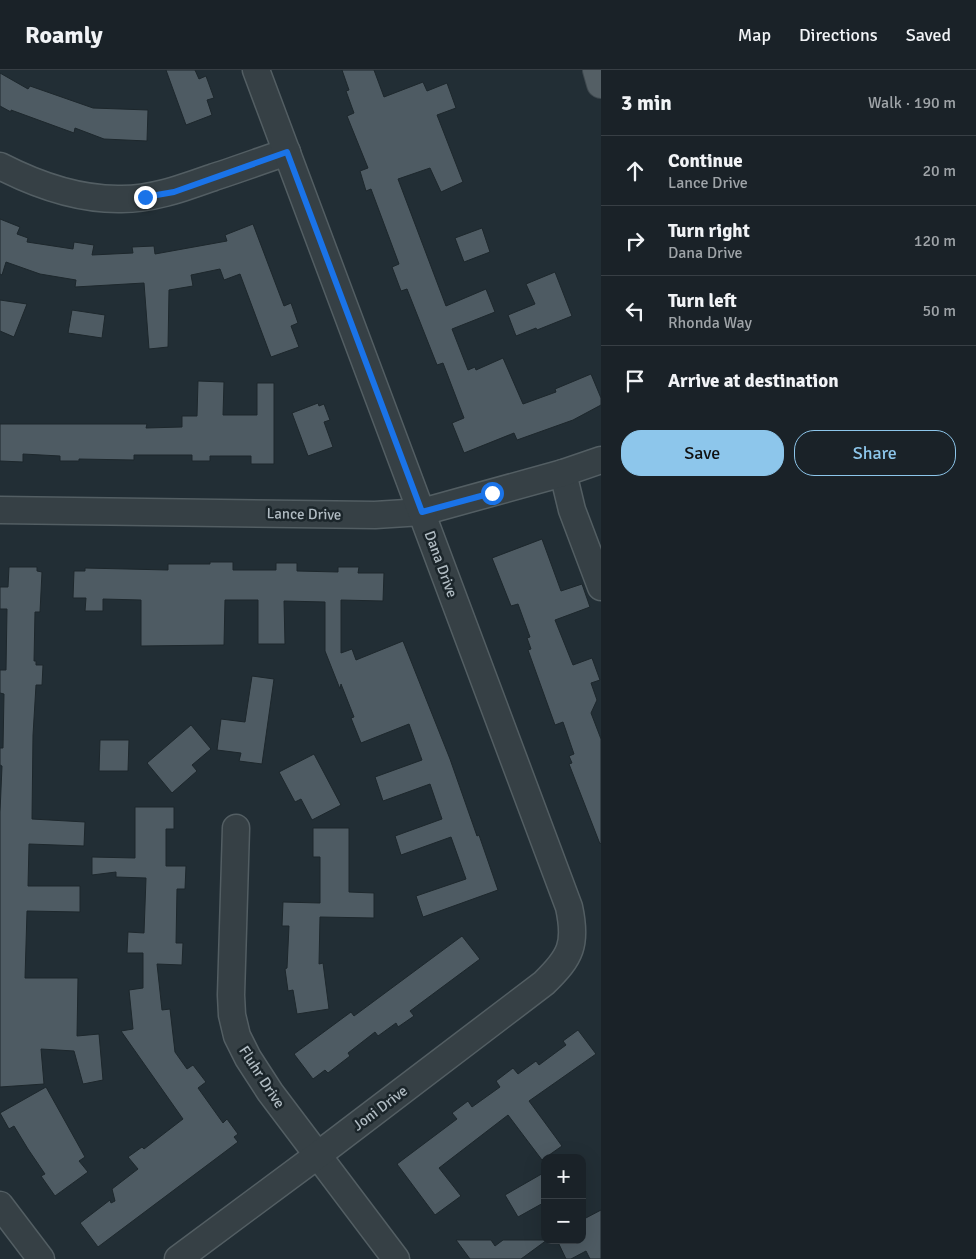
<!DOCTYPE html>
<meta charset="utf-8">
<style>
body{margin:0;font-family:Signika,sans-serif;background:#272f34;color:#f1f3f6}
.controls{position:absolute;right:15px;bottom:15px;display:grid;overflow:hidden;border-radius:10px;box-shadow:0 5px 20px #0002}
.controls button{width:45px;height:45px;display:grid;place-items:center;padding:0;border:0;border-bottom:1px solid #383f45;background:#1a2228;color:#f1f3f6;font:25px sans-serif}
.stop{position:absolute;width:15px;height:15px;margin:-11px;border:4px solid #1a73e8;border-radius:50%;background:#fff}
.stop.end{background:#1a73e8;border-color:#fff;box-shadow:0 1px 5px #0008}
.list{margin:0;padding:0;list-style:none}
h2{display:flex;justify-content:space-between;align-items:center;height:65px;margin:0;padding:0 20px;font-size:21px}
h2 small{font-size:16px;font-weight:400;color:#9fa4a8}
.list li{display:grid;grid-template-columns:32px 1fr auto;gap:15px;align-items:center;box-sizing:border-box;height:70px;padding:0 20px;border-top:1px solid #383f45}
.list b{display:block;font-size:19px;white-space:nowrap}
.list p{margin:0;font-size:16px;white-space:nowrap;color:#9fa4a8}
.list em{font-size:16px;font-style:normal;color:#9fa4a8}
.actions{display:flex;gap:10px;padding:15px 20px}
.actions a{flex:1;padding:11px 0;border:1px solid #8dc6eb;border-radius:20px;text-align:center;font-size:18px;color:#8dc6eb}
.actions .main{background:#8dc6eb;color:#111}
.icon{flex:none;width:28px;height:28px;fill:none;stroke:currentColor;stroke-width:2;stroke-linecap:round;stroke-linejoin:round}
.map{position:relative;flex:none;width:601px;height:1189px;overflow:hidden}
header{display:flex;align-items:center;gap:30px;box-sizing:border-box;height:70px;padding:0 25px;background:#1a2228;border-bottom:1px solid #383f45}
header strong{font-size:24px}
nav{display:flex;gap:28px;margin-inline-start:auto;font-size:18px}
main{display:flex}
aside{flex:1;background:#1a2228}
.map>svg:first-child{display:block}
</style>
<header>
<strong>Roamly</strong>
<nav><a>Map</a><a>Directions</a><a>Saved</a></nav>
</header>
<main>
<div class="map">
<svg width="601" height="1189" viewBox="0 0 601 1189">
<rect width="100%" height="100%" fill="#222e35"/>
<g fill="#4e5b63" stroke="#1d272c">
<path d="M166,0H195L199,9L206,6L214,28L207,30L212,45L186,55Z"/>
<path d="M342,0H374L384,27L423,12L427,21L447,13L456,38L437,45L463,112L441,122L430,98L398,109L446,236L486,219L495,242L452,259L468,300L475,297L476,300L503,288L523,334L556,322L555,319L591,304L601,328V335L573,350L517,370L514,363L464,383L452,353L464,348L443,293L437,295L407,219L401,221L392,197L399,194L371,119L366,121L360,101L368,98L347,46L354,43L346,21L349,20Z"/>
<path d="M0,3L28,19L30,16L93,38L148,40L147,71L104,69L75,58L74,63L11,40V42L0,36Z"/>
<path d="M0,149L20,157L17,164L28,168L27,172L73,179L74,172L94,175L92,185L133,183L132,177L154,176L155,184L227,171L225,165L253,154L284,236L291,233L298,253L291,256L299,277L271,287L240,204L224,210L220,199L191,205L193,216L169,220L168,277L149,279L144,213L75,217L76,210L40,204L6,192L2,205L0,204Z"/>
<path d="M482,158L490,182L464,192L455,168Z"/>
<path d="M555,202L572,246L537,260L536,258L516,266L508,245L535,234L526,214Z"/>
<path d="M0,230L27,234L14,267L0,261Z"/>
<path d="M72,240L105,245L102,268L68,263Z"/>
<path d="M198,311L224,312L223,345H257V313H274V394H251V386H210V391H192V385H134V390L79,389V391H60V386L23,384V392L0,391V354H147L146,358L182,357V346H197Z"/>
<path d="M318,333L319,336L324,334L330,350L324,352L333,377L308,386L292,343Z"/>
<path d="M542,469L561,521L582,514L590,537L555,550L573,595L592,588L600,610L591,613L597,630L591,643L601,669V773L600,774L569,694L572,693L569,686L574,684L563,652L555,655L528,580L531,579L527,568L530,567L518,534L511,536L492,488Z"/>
<path d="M210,492H233V500H276V493H297V501L338,502V497H359L358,503H384L383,531L341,530V583L352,579L356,590L403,571L450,689L477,766L479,765L498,820L423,847L416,826L466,809L451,767L401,785L395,766L442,749L430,714L383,731L375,707L422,690L409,654L361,673L351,648L354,647L341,614L340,619L325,581V532L284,531L285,574H258V530H225L224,575L141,576V530L103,529V541H85L86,528H73L74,501H85V498L168,500V494H210Z"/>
<path d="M9,497H37V501L42,502L40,542H35L34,591H36V595H43L42,615H36L33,665L32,749L85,752L84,776L29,774L28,816H80V842L27,841L25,908H78L77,966L99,964L103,1010L83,1014L74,981L41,979L44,1014L0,1017V742L2,696L0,695V678H3L4,624L0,623V600H6L7,539H0V517H8Z"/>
<path d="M252,606L274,609L262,694L239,691L241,683L217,680L221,649L245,652Z"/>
<path d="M191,655L211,679L192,695L197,701L172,723L147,693Z"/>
<path d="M100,670H129L128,701H99Z"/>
<path d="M314,684L341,735L312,750L301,729L295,732L279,702Z"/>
<path d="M135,737H174V759H166V796H186L185,819H177L176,873H183L182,895L157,894L162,940L170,939L175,982L187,999L193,995L206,1012L198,1018L223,1053L227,1049L238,1064L234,1067L238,1072L98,1177L80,1153L110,1130L111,1133L115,1131L112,1119L138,1099L128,1087L142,1077L144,1079L183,1049L121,961L133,959L129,920L143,918V883H127L128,862L144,863L146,808L116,807V802L92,805V787L135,788Z"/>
<path d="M313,758H349V822L374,823V848L320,847L319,894L323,893L329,939L297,944L293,920L288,921L285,899L287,898L289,856H282L283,832L320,833V787H313Z"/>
<path d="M462,866L480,889L410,941L414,946L398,957L396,953L378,966L375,962L348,983L350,986L328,1003L325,1000L313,1009L294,984L351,942L354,946Z"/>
<path d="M578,960L596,984L529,1031L562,1076L542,1090L508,1045L439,1098L461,1126L435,1145L397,1094L457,1049L452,1043L468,1031L472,1037L500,1017L496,1011L513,998L518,1004L536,991L539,995L566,975L563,971Z"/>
<path d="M46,1017L85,1087L79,1091L88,1102L55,1126L41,1106L45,1104L28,1079L14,1056L9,1059L0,1043Z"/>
<path d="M545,1102V1132L518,1147L505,1125Z"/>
<path d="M601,1140V1189H590L586,1181L571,1189H566L557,1170H582V1150Z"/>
<path d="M456,1170H491L495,1176L503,1170H547L521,1189H470Z"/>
</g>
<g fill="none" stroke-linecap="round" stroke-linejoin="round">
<g stroke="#535e63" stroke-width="29">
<g id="minor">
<path d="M0,96C35,114 78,129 118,129C151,130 183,118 214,107C239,99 263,90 287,82"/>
<path d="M563,403L572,440L601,517"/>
<path d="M0,440L375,445L422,442L563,403L601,390"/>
<path d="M236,758L231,925L232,945L237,966L248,988L270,1022L396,1189"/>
<path d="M0,1135L41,1189"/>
<path d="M178,1189L318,1085L544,913C571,887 577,874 569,837L256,0"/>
</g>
</g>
<g stroke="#3f494f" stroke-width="30">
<path id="major" d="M597,0L601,14"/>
</g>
<use href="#minor" stroke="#364045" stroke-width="26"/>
<use href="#major" stroke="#545f65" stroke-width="28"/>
</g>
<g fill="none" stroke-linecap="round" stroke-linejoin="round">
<path stroke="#1a73e8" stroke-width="6" d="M145,127L174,122L287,82L422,442L492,423"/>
</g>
<g text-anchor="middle" stroke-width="5" stroke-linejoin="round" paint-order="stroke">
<g font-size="15" fill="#b0bbc2" stroke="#1b252a">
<text transform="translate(304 444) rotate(1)" y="5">Lance Drive</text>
<text transform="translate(441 494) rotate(70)" y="5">Dana Drive</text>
<text transform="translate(262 1007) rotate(57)" y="5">Fluhr Drive</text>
<text transform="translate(380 1038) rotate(-37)" y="5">Joni Drive</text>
</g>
</g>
</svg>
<div class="controls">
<button>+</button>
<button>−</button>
</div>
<div class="stop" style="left:492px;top:423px"></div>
<div class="stop end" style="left:145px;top:127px"></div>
</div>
<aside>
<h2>3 min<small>Walk · 190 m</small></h2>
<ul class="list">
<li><svg class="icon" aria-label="ahead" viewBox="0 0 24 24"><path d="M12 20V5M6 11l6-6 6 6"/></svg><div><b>Continue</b><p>Lance Drive</p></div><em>20 m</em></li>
<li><svg class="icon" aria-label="right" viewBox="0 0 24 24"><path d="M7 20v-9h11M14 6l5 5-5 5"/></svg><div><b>Turn right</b><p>Dana Drive</p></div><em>120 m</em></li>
<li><svg class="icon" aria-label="left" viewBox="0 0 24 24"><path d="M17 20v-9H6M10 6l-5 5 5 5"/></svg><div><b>Turn left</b><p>Rhonda Way</p></div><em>50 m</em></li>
<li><svg class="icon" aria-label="arrive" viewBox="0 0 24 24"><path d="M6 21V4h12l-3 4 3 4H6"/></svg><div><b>Arrive at destination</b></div></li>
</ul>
<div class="actions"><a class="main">Save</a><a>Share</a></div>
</aside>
</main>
